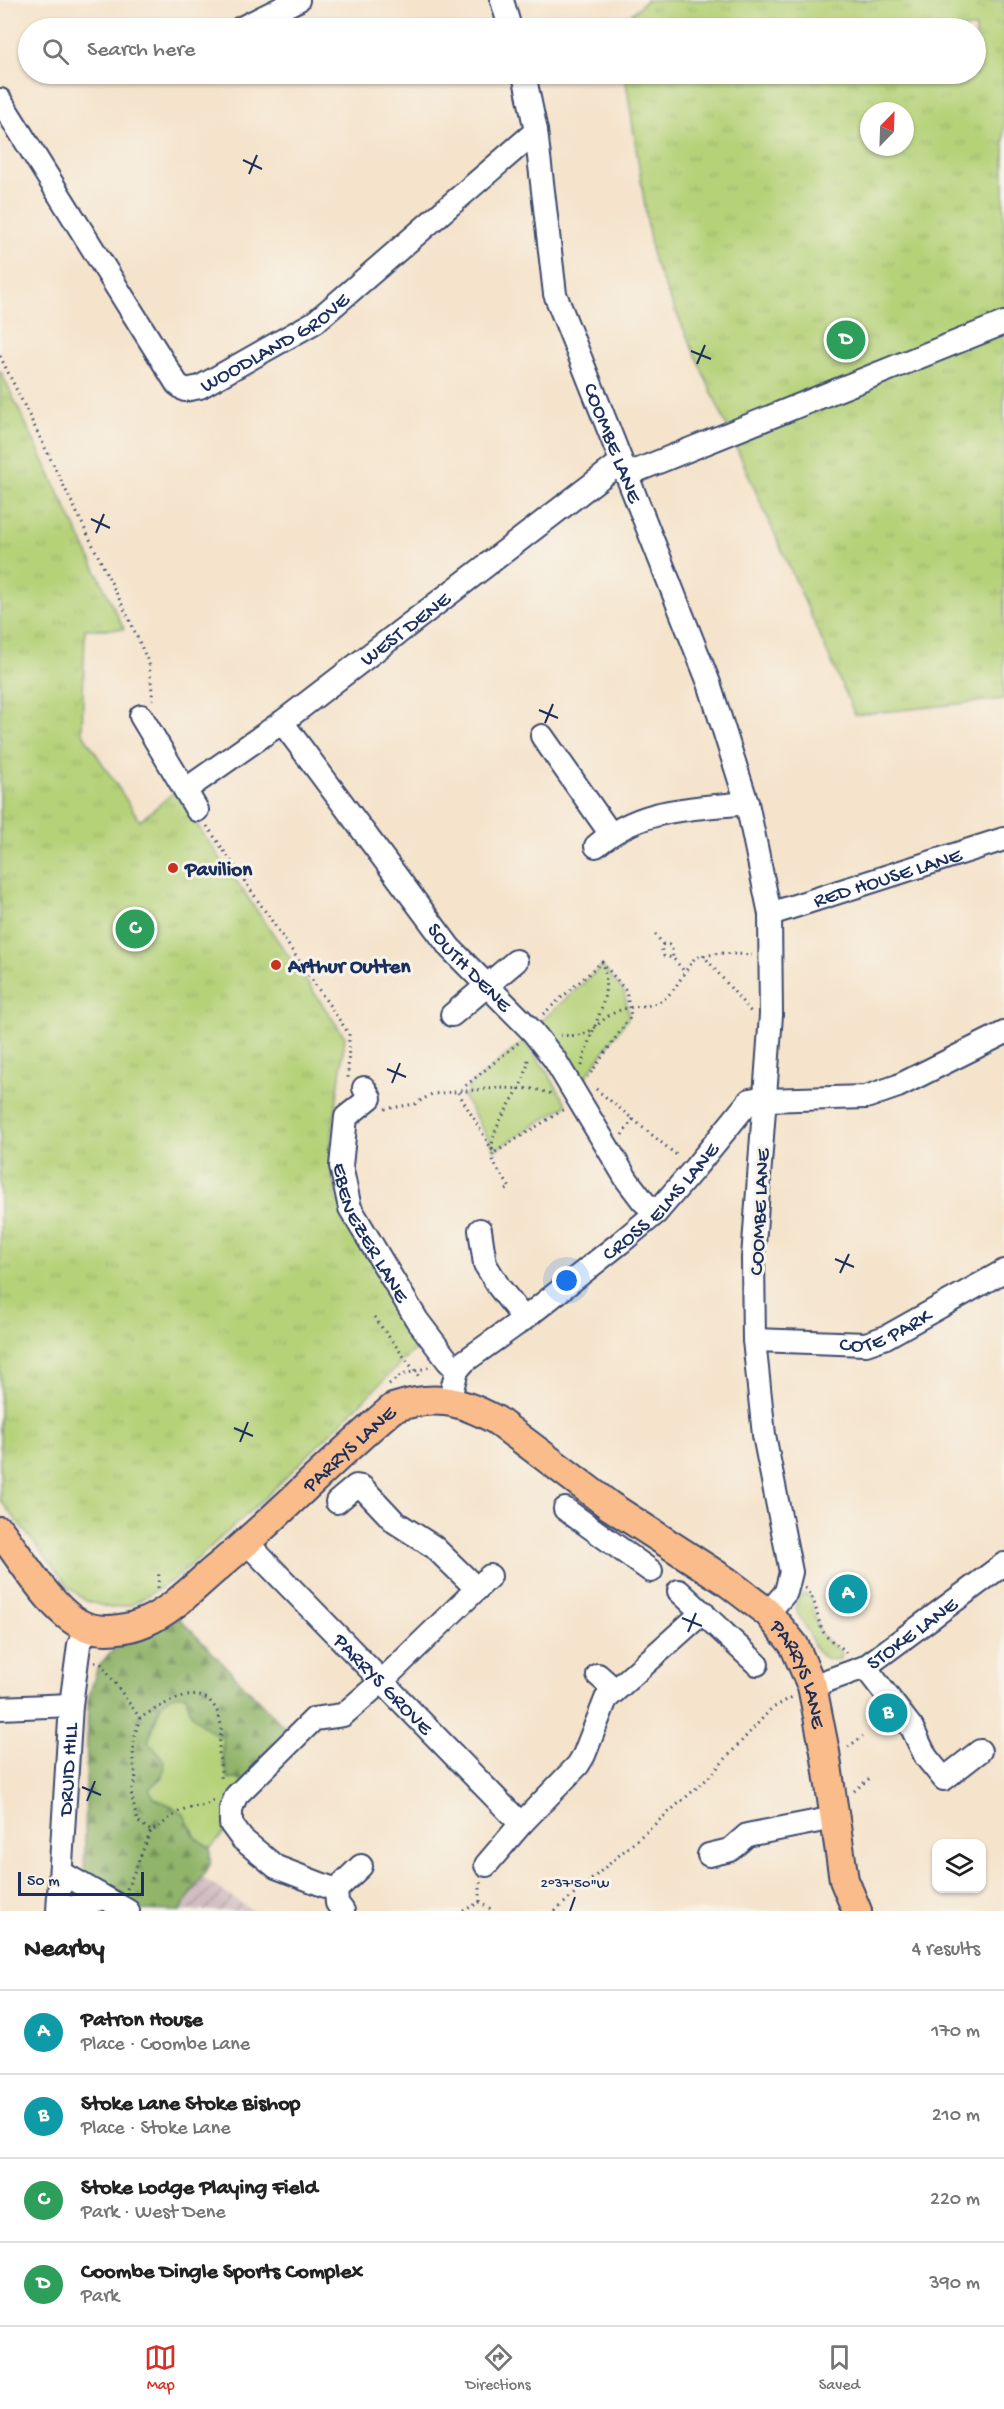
<!DOCTYPE html>
<meta charset="utf-8">
<style>
body{margin:0;font-family:"Gochi Hand",sans-serif;background:#f6f6f6;color:#222}
.controls{position:absolute;right:18px;bottom:18px;display:grid;overflow:hidden;border-radius:12px;box-shadow:0 2px 4px #0004}
.controls button{width:54px;height:54px;display:grid;place-items:center;padding:0;border:0;border-bottom:2px solid #e0e0e0;background:#fff;color:#222;font:30px sans-serif}
.compass{position:absolute;left:860px;top:102px;width:54px;height:54px;border-radius:50%;background:#fff;box-shadow:0 2px 4px #0004;rotate:23deg}
.scale{position:absolute;left:18px;bottom:15px;width:126px;box-sizing:border-box;padding-left:6px;border:3px solid #1b2f5e;border-top:0;font-size:16px;line-height:21px;white-space:nowrap;color:#1b2f5e;-webkit-text-stroke:4px #f7f3e8;paint-order:stroke}
.you{position:absolute;left:567px;top:1281px;width:21px;height:21px;margin:-15px;border:4px solid #fff;border-radius:50%;background:#1a73e8;box-shadow:0 0 0 9px #1a73e833}
.badge{display:grid;place-items:center;width:39px;height:39px;border-radius:50%;background:#d93025;color:#fff;font-size:20px;font-weight:700}
.pin{position:absolute;translate:-50% -50%;border:3px solid #fff;box-shadow:0 2px 6px #0006}
.list{margin:0;padding:0;list-style:none}
h2{display:flex;justify-content:space-between;align-items:center;height:78px;margin:0;padding:0 24px;font-size:26px}
h2 small{font-size:20px;font-weight:400;color:#767676}
.list li{display:grid;grid-template-columns:39px 1fr auto;gap:18px;align-items:center;box-sizing:border-box;height:84px;padding:0 24px;border-top:2px solid #e0e0e0}
.list b{display:block;font-size:22px;white-space:nowrap}
.list p{margin:0;font-size:20px;white-space:nowrap;color:#767676}
.list em{font-size:20px;font-style:normal;color:#767676}
.icon{flex:none;width:33px;height:33px;fill:none;stroke:currentColor;stroke-width:2;stroke-linecap:round;stroke-linejoin:round}
.map{position:relative;flex:none;width:1004px;height:1911px;overflow:hidden}
.search{position:absolute;background:#fff;box-shadow:0 2px 4px #0004;left:18px;right:18px;top:18px;height:66px;display:flex;align-items:center;gap:15px;box-sizing:border-box;padding:0 21px;border-radius:33px;color:#767676;font-size:22px}
.sheet{height:414px;background:#fff}
nav{display:flex;justify-content:space-around;align-items:center;box-sizing:border-box;height:84px;border-top:2px solid #e0e0e0;background:#fff;font-size:16px;color:#767676}
nav a{display:grid;justify-items:center;gap:3px}
nav .on{color:#d93025}
.map>svg:first-child{display:block}
</style>
<div class="map">
<svg width="1004" height="1911" viewBox="0 0 1004 1911">
<defs>
<pattern id="industrial-furrows" width="10" height="10" patternUnits="userSpaceOnUse" patternTransform="scale(1.5)"><rect width="10" height="10" fill="#d2bec2"/><path d="M-1 1l2-2M0 10L10 0M9 11l2-2" fill="none" stroke="#aa9ba1"/></pattern>
<pattern id="forest-firs" width="22" height="20" patternUnits="userSpaceOnUse" patternTransform="scale(1.5)"><rect width="22" height="20" fill="#90b469"/><path d="M5 1l3.5 6h-7zM16 11l3.5 6h-7z" fill="#75935a"/></pattern>
<pattern id="park-tufts" width="24" height="20" patternUnits="userSpaceOnUse" patternTransform="scale(1.5)"><rect width="24" height="20" fill="#b5d279"/><path d="M3 7l-1-3M5 7V3M7 7l1-3M15 17l-1-3M17 17v-4M19 17l1-3" fill="none" stroke="#9bb56b"/></pattern>
</defs>
<rect width="100%" height="100%" fill="#f7f3e8"/>
<filter id="ink" filterUnits="userSpaceOnUse"><feTurbulence type="fractalNoise" baseFrequency=".0167" numOctaves="2"/><feDisplacementMap in="SourceGraphic" scale="12" xChannelSelector="R" yChannelSelector="G"/><feConvolveMatrix kernelMatrix="1 2 1 2 8 2 1 2 1" color-interpolation-filters="sRGB"/></filter>
<filter id="wash" filterUnits="userSpaceOnUse"><feTurbulence type="fractalNoise" baseFrequency=".008" numOctaves="4" result="noise"/><feDisplacementMap in="SourceGraphic" scale="24" xChannelSelector="R" yChannelSelector="G"/><feGaussianBlur stdDeviation="1.35" result="paint"/><feColorMatrix in="noise" values="0 0 0 0 0 0 0 0 0 0 0 0 0 0 0 0 0 1.4 0 .05"/><feComposite in="paint" operator="in"/></filter>
<g filter="url(#wash)">
<rect width="100%" height="100%" fill="#f5e3cb"/>
<path fill="url(#industrial-furrows)" d="M201,1877L253,1911H180Z"/>
<g fill="#b5d279" stroke="#68806c" stroke-width="1.5">
<path d="M602,966L624,992L629,1016L582,1082L538,1024Z"/>
<path d="M524,1041L546,1070L567,1105L495,1150L463,1096L470,1093L467,1088Z"/>
<path d="M803,1594L811,1597C813,1612 816,1628 826,1640C831,1645 837,1647 841,1653L840,1659C816,1663 814,1643 806,1627C801,1618 794,1613 797,1601Z"/>
<path d="M174,1693L187,1695L215,1734L224,1738L222,1749L224,1769L246,1781L226,1831L210,1848L196,1838L193,1830L172,1806L155,1799L148,1789L163,1777L148,1742L163,1700Z"/>
</g>
<path fill="url(#forest-firs)" stroke="#567264" stroke-width="1.5" d="M178,1617L290,1733L246,1781L228,1778L223,1759V1738C205,1730 187,1715 186,1695C157,1691 155,1719 148,1742C168,1762 172,1769 149,1789L155,1799L172,1806L184,1815L196,1838L210,1848V1865L180,1911L140,1910L116,1900L84,1881L88,1700L97,1669L108,1655L122,1644Z"/>
<g fill="url(#park-tufts)" stroke="#68806c" stroke-width="1.5" fill-rule="evenodd">
<path d="M646,0H1004V699L855,715L653,260L625,74H976V28H618ZM869,111H905V147H869Z"/>
<path d="M0,370L124,629H85L82,732L140,821L174,792L345,1037L330,1151L337,1200L423,1341L267,1496L174,1580L131,1605L111,1608L86,1601L70,1588L0,1500Z"/>
</g>
</g>
<g filter="url(#ink)">
<g fill="none" stroke-linecap="round" stroke-linejoin="round">
<g stroke="#3c4a6e" stroke-width="26">
<g id="minor">
<path d="M502,0L510,28"/>
<path d="M241,28L298,0"/>
<path id="s1" d="M524,74L536,131L555,294L709,683L747,803L770,914L771,1015L753,1258L754,1340L764,1435L791,1572L786,1592L768,1613"/>
<path id="s2" d="M0,100L177,384L185,390L200,387L315,322L536,131"/>
<path d="M626,475L1004,323"/>
<path d="M141,716L197,810"/>
<path id="s3" d="M282,722L450,948L533,1032L555,1060L627,1180L643,1201L656,1213"/>
<path d="M542,736L610,833"/>
<path id="s4" d="M185,790L282,722L621,462"/>
<path d="M596,846C641,807 691,809 747,803"/>
<path id="s5" d="M770,914L1004,839"/>
<path d="M452,1015L516,961"/>
<path id="s6" d="M364,1088L370,1098L346,1117L341,1166L350,1208L417,1320L448,1361L457,1370"/>
<path d="M765,1100L866,1097L898,1086L1004,1033"/>
<path d="M480,1230L485,1264L499,1287L524,1319"/>
<path id="s7" d="M754,1340L866,1344L886,1337L1004,1271"/>
<path id="s8" d="M449,1401L457,1370L465,1361L524,1319L620,1243L656,1213L694,1169L750,1100L765,1097"/>
<path d="M337,1502L356,1486L362,1487L395,1522L434,1547L477,1589"/>
<path d="M565,1509L651,1571"/>
<path id="s9" d="M247,1543L521,1824"/>
<path d="M679,1591L757,1664"/>
<path d="M865,1667L912,1728L926,1757L944,1779L980,1751"/>
<path d="M598,1675L615,1690"/>
<path id="s10" d="M812,1686L865,1667L1004,1564"/>
<path d="M0,1708L71,1705"/>
<path d="M709,1855L730,1850L747,1835L834,1818"/>
<path d="M486,1865L521,1824L578,1765L584,1755L606,1699L703,1612"/>
<path d="M62,1873L128,1911"/>
<path d="M336,1890L276,1867L242,1839L231,1824V1809L236,1796L314,1719L343,1715L382,1681L490,1576"/>
<path id="s11" d="M58,1911L71,1705L79,1645L88,1628"/>
<path d="M59,1911L104,1898"/>
<path d="M343,1911L337,1903L336,1890L361,1866"/>
</g>
</g>
<g stroke="#3c4a6e" stroke-width="32">
<g id="major">
<path id="s12" d="M0,1531C20,1557 56,1618 87,1627C104,1633 129,1629 145,1622C171,1611 193,1588 214,1570C276,1519 331,1460 393,1408C434,1394 459,1400 496,1420L610,1506L726,1581L768,1613L794,1645L812,1686L825,1752L844,1880L857,1911"/>
</g>
</g>
<g stroke="#3c4a6e" stroke-width="3" stroke-dasharray="1.5 4.5" stroke-linecap="butt">
<path d="M0,356L131,623L149,664L153,700"/>
<path d="M207,826L349,1034L348,1078"/>
<path d="M655,934L663,944L669,945L672,948L673,958"/>
<path d="M663,944L661,948L664,956L673,958L684,971"/>
<path d="M703,955L751,1012"/>
<path d="M543,1014L602,962L626,991L631,1016L588,1077"/>
<path d="M560,1035C597,1039 591,1023 618,1011C633,1004 650,1009 664,999C677,989 684,971 695,958L719,953L752,955"/>
<path d="M518,1043L458,1092L494,1153L563,1110"/>
<path d="M582,1066C587,1032 614,1002 603,966"/>
<path d="M596,1089L679,1157"/>
<path d="M385,1109L415,1104L432,1094L497,1088L535,1089L552,1094"/>
<path d="M622,1135L633,1119"/>
<path d="M506,1190L510,1188C505,1179 495,1168 493,1159C485,1121 528,1094 528,1057"/>
<path d="M374,1317L420,1378"/>
<path d="M389,1384L402,1375L429,1367"/>
<path d="M158,1588L159,1571"/>
<path d="M805,1588C818,1598 815,1619 824,1633C830,1642 841,1645 846,1653"/>
<path d="M95,1662L101,1664L140,1718"/>
<path d="M848,1747L863,1736"/>
<path d="M854,1791L871,1777"/>
<path d="M213,1800C204,1808 197,1805 187,1808C173,1813 164,1825 151,1831L137,1821L131,1792L136,1779L133,1759L134,1737L140,1718C168,1701 212,1674 221,1725C222,1733 219,1741 219,1749C219,1760 222,1771 221,1782"/>
<path d="M480,1882V1902"/>
<path d="M127,1889L151,1831"/>
<path d="M463,1911L480,1902L494,1911"/>
<path d="M555,1911L708,1778L771,1709L792,1697"/>
</g>
<use href="#minor" stroke="#fff" stroke-width="22"/>
<use href="#major" stroke="#f9bc8a" stroke-width="28"/>
</g>
</g>
<path fill="none" stroke="#1b2f5e" stroke-width="2" d="M243,160L262,169M249,174L257,155M691,351L711,359M697,364L705,345M91,519L110,528M96,533L104,514M539,710L558,718M545,723L553,704M387,1069L406,1077M392,1083L400,1063M835,1259L854,1267M840,1273L849,1254M234,1428L253,1436M240,1442L248,1422M682,1618L702,1626M688,1632L696,1613M82,1787L101,1795M87,1801L95,1781M570,1911L575,1897"/>
<g fill="#c8321e" stroke="#f7f3e8" stroke-width="2">
<circle cx="173" cy="868" r="6"/>
<circle cx="276" cy="965" r="6"/>
</g>
<g text-anchor="middle" stroke-width="6" stroke-linejoin="round" paint-order="stroke">
<g font-size="21" fill="#1b2f5e" stroke="#f7f3e8">
<text dy="7" stroke="none"><textPath href="#s2" startOffset="447">WOODLAND GROVE</textPath></text>
<text dy="7" stroke="none"><textPath href="#s1" startOffset="382">COOMBE LANE</textPath></text>
<text dy="7" stroke="none"><textPath href="#s4" startOffset="273">WEST DENE</textPath></text>
<text dy="7" stroke="none"><textPath href="#s5" startOffset="123">RED HOUSE LANE</textPath></text>
<text dy="7" stroke="none"><textPath href="#s3" startOffset="309">SOUTH DENE</textPath></text>
<text dy="7" stroke="none"><textPath href="#s8" startOffset="297">CROSS ELMS LANE</textPath></text>
<text transform="translate(758 1212) rotate(-87)" y="7">COOMBE LANE</text>
<text dy="7" stroke="none"><textPath href="#s6" startOffset="165">EBENEZER LANE</textPath></text>
<text dy="7" stroke="none"><textPath href="#s7" startOffset="134">COTE PARK</textPath></text>
<text dy="7" stroke="none"><textPath href="#s12" startOffset="459">PARRYS LANE</textPath></text>
<text dy="7" stroke="none"><textPath href="#s10" startOffset="114">STOKE LANE</textPath></text>
<text dy="7" stroke="none"><textPath href="#s12" startOffset="1030">PARRYS LANE</textPath></text>
<text dy="7" stroke="none"><textPath href="#s9" startOffset="196">PARRYS GROVE</textPath></text>
<text dy="7" stroke="none"><textPath href="#s11" startOffset="142">DRUID HILL</textPath></text>
</g>
<g font-size="21" font-weight="bold" fill="#1b2f5e" stroke="#f7f3e8" text-anchor="start">
<text x="185" y="875">Pavilion</text>
<text x="288" y="972">Arthur Outten</text>
</g>
</g>
<g font-size="15" text-anchor="middle" fill="#1b2f5e" stroke="#f7f3e8" stroke-width="6" stroke-linejoin="round" paint-order="stroke">
<text x="575" y="1887">2°37'50"W</text>
</g>
</svg>
<div class="controls">
<button><svg class="icon" aria-label="layers" viewBox="0 0 24 24"><path d="M12 4l9 5-9 5-9-5zM3 14l9 5 9-5"/></svg></button>
</div>
<svg class="compass" viewBox="-18 -18 36 36"><path d="M0-13l5 13h-10z" fill="#e53935"/><path d="M0 13l5-13h-10z" fill="#767676"/></svg>
<div class="scale">50 m</div>
<div class="you"></div>
<div class="pin badge" style="left:848px;top:1594px;background:#0f9aa8">A</div>
<div class="pin badge" style="left:888px;top:1713px;background:#0f9aa8">B</div>
<div class="pin badge" style="left:135px;top:929px;background:#2e9e5b">C</div>
<div class="pin badge" style="left:846px;top:340px;background:#2e9e5b">D</div>
<div class="search"><svg class="icon" aria-label="search" viewBox="0 0 24 24"><circle cx="10" cy="10" r="6"/><path d="M15 15l6 6"/></svg>Search here</div>
</div>
<section class="sheet">
<h2>Nearby<small>4 results</small></h2>
<ul class="list">
<li><span class="badge" style="background:#0f9aa8">A</span><div><b>Patron House</b><p>Place · Coombe Lane</p></div><em>170 m</em></li>
<li><span class="badge" style="background:#0f9aa8">B</span><div><b>Stoke Lane Stoke Bishop</b><p>Place · Stoke Lane</p></div><em>210 m</em></li>
<li><span class="badge" style="background:#2e9e5b">C</span><div><b>Stoke Lodge Playing Field</b><p>Park · West Dene</p></div><em>220 m</em></li>
<li><span class="badge" style="background:#2e9e5b">D</span><div><b>Coombe Dingle Sports Complex</b><p>Park</p></div><em>390 m</em></li>
</ul>
</section>
<nav>
<a class="on"><svg class="icon" aria-label="map" viewBox="0 0 24 24"><path d="M3 6l6-2 6 2 6-2v14l-6 2-6-2-6 2zM9 4v14M15 6v14"/></svg>Map</a>
<a><svg class="icon" aria-label="directions" viewBox="0 0 24 24"><path d="M12 3l9 9-9 9-9-9zM9 14v-3h6M13 9l2 2-2 2"/></svg>Directions</a>
<a><svg class="icon" aria-label="saved" viewBox="0 0 24 24"><path d="M7 4h10v16l-5-4-5 4z"/></svg>Saved</a>
</nav>
